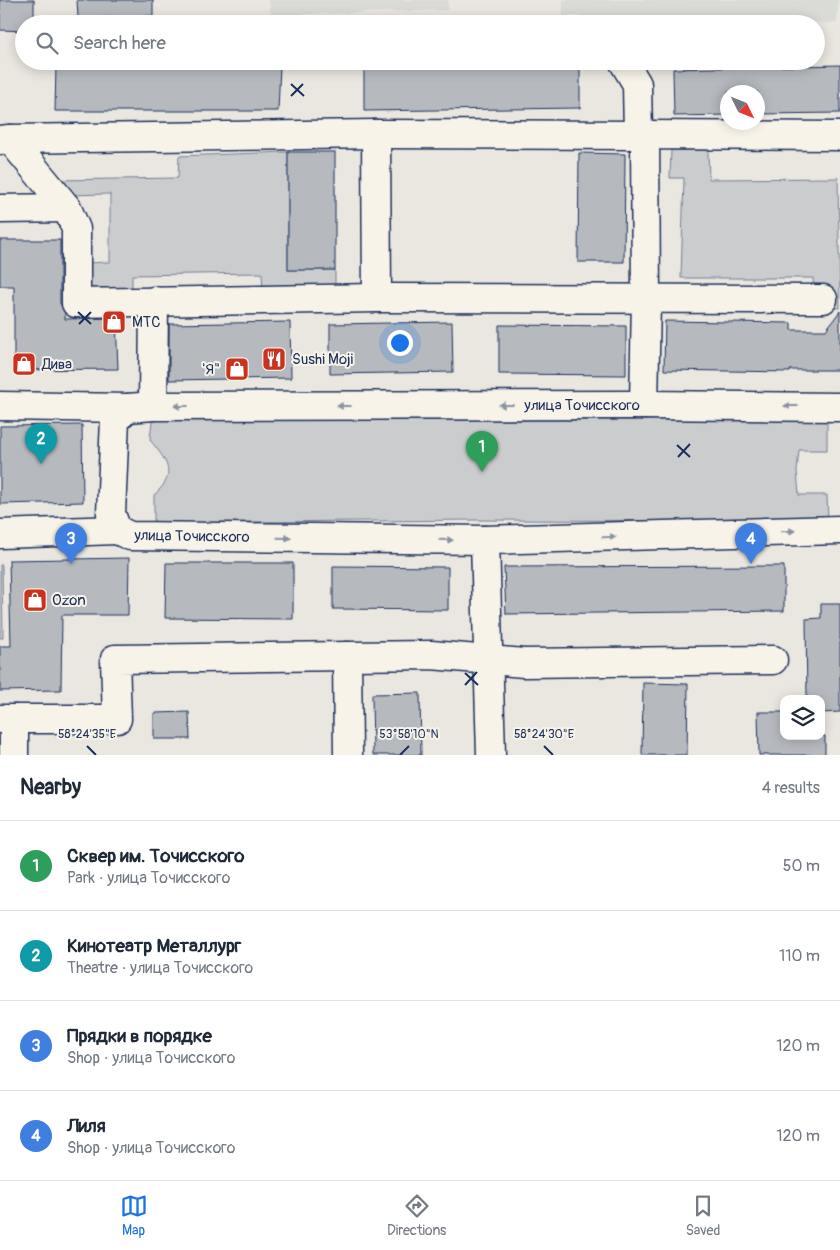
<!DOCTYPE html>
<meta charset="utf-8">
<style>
body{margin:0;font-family:Pangolin,sans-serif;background:#f2f2f3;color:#1f2937}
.controls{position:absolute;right:15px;bottom:15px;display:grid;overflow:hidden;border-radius:10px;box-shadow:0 2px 12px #0003}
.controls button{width:45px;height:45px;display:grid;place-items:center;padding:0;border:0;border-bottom:1px solid #e0e1e3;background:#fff;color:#1f2937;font:25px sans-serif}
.compass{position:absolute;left:720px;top:85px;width:45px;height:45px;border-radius:50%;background:#fff;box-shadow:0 2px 12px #0003;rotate:133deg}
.you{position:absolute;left:399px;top:342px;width:18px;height:18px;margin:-12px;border:4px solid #fff;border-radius:50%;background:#1a73e8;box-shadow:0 0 0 8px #1a73e833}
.badge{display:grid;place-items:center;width:32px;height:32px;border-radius:50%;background:#1a73e8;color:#fff;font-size:16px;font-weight:700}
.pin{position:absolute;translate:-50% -41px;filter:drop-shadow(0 1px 2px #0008)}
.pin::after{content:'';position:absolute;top:26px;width:18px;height:15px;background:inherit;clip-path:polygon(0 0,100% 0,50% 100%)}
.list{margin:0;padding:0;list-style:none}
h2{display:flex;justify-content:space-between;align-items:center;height:65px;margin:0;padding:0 20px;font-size:21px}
h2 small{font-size:16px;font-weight:400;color:#747a83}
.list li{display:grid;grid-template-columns:32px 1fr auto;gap:15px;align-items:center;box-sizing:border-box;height:90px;padding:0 20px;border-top:1px solid #e0e1e3}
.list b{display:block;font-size:19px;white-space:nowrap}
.list p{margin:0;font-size:16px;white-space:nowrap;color:#747a83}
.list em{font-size:16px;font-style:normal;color:#747a83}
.icon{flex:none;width:28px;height:28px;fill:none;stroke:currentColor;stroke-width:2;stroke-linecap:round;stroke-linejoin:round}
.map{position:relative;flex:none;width:840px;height:755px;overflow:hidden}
.search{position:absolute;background:#fff;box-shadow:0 2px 12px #0003;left:15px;right:15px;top:15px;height:55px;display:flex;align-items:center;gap:12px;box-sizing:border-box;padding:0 18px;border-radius:28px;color:#747a83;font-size:19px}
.sheet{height:425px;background:#fff}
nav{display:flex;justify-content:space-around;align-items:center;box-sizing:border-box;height:70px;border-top:1px solid #e0e1e3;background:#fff;font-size:14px;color:#747a83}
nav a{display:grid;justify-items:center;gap:2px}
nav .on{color:#1a73e8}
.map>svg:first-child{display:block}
</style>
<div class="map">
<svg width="840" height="755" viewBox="0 0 840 755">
<rect width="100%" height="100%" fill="#eae7e0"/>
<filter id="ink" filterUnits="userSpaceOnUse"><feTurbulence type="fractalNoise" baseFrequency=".02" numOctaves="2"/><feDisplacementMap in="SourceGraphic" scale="10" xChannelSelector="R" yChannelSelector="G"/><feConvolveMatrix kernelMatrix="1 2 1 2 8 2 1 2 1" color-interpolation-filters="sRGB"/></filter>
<g filter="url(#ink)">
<g fill="#dadad6">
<path d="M269,0H448V10L271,15Z"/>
<path d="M563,0H838L837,23L563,16Z"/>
</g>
<g fill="#cbcccd" stroke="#737e96">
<path d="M671,150H708L709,179L838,178L840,308L814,307L813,278H681L684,178H670Z"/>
<path d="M288,152V270H335V293L263,294L262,273L132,275V296L88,297L87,263L110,262V194L65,195L56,180L178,178L179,156Z"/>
<path d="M152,420H827V450H799L797,471L799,495H827L828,521L475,520L154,523V495C178,474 167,461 150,440Z"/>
<path d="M0,565H2L3,638H0Z"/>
</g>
<g fill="#b6babf" stroke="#1b2f5e">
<path d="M0,0H34V24H24V31L0,30Z"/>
<path d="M77,0H153V16L78,18Z"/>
<path d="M580,62V108L364,111V64Z"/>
<path d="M56,65L280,66L278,111H55Z"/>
<path d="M840,65V113L758,114V92H728V115L674,116L673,69Z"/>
<rect x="288" y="152" width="47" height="118"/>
<path d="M579,153L625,154L624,262H578Z"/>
<path d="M0,240H60V303L65,313V319L116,318L118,369L14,370V286H0Z"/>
<path d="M840,311V370H790V372L664,370L665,321L791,323V330H826Z"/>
<path d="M290,322L291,378L169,380V324Z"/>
<path d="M452,322L453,372L330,374V324Z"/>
<path d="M499,325L626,326V375L499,374Z"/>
<path d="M82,425L83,502L0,504V426Z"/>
<path d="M129,558L128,615H62L61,690L0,691V646H11L9,560Z"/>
<path d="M166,563H293V619L165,618Z"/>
<path d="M333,566L448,567V610L333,609Z"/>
<path d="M784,566V611L506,614L504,567Z"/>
<path d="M821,604H840V712L821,713V699H807L806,619L821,618Z"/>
<path d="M643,683L688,684L687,755H642Z"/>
<path d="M420,693L421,755H373L372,694Z"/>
<path d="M189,712L190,739H154V713Z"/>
<path d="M758,712H784V736H825V755H759Z"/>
</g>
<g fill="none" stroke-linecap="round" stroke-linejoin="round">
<g stroke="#1b2f5e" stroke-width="31">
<g id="minor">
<path d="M623,61L637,84L638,134"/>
<path d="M376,134L377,298"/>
<path d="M10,139L376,134L645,135"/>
<path d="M0,140L10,139L67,208L76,229V303L377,298L823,299"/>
<path d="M0,209L67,208"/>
<path d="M644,405L646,300L645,135L840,136"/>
<path d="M0,406L128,408"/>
<path d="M153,406L154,301"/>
<path d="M840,407L644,405L153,406L128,408L115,419L111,514L117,530L130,536L485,540L840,530"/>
<path d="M0,534L117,530"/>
<path d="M485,540L491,755"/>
<path d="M347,656L348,755"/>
<path d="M0,719H117L115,659L431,655L524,663L773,660"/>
<path d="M14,719V755"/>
</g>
</g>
<use href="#minor" stroke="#f7f3e8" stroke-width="28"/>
</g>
<defs><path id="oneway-solid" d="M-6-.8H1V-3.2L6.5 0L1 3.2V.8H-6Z" transform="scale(1.25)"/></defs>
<g fill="#8991a3">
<use href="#oneway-solid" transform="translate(506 405) rotate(180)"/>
<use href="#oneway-solid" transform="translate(181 406) rotate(180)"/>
<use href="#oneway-solid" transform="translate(344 406) rotate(180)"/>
<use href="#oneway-solid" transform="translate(791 406) rotate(-180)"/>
<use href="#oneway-solid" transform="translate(788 531) rotate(-2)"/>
<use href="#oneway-solid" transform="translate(609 537) rotate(-2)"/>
<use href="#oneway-solid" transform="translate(284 538) rotate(1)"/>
<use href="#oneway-solid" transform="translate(446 540) rotate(1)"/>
</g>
</g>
<path fill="none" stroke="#1b2f5e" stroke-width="2" d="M291,84L304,96M291,96L303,84M78,312L91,324M79,324L91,312M677,445L690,457M678,457L690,444M465,673L478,685M465,685L477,672M87,746L96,755M544,746L553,755M400,755L409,746"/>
<defs>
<g id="shop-square" transform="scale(1.25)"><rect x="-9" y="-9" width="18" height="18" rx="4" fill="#c8321e" stroke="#f7f3e8"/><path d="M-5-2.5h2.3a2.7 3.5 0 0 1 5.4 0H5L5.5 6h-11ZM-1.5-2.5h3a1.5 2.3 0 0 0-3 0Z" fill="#fff"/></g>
<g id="restaurant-square" transform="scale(1.25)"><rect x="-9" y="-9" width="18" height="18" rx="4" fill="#c8321e" stroke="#f7f3e8"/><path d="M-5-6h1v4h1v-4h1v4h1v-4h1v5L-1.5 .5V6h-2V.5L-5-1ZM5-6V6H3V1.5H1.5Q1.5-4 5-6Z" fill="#fff"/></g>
</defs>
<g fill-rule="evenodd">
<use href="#shop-square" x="114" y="322"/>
<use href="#restaurant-square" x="274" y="359"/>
<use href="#shop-square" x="24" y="364"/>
<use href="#shop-square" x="237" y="369"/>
<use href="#shop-square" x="35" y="600"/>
</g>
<g text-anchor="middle" stroke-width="4" stroke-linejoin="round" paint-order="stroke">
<g font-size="15" fill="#1b2f5e" stroke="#f7f3e8" text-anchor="start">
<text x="132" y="327">МТС</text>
<text x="292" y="364">Sushi Moji</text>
<text x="42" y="369">Дива</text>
<text x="220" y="374" text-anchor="end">'Я"</text>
<text x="52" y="605">Ozon</text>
</g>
<g font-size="15" fill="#1b2f5e" stroke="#f7f3e8">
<text x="582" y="410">улица Точисского</text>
<text transform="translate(192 536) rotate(1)" y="5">улица Точисского</text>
</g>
</g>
<g font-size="12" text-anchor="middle" fill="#1b2f5e" stroke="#f7f3e8" stroke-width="4" stroke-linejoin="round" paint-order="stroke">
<text x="409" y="738">53°58'10"N</text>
<text x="87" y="738">58°24'35"E</text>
<text x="544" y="738">58°24'30"E</text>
</g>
</svg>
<div class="controls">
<button><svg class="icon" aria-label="layers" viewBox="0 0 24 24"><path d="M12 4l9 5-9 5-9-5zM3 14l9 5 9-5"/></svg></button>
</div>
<svg class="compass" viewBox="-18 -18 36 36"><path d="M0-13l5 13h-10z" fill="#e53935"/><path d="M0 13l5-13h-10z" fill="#747a83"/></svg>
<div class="you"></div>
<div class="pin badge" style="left:482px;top:472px;background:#2e9e5b">1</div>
<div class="pin badge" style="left:41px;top:464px;background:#0f9aa8">2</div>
<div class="pin badge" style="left:71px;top:564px;background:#3f7fe0">3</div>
<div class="pin badge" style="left:751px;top:564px;background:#3f7fe0">4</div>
<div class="search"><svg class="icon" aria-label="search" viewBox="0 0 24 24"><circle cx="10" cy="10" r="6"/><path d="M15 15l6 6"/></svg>Search here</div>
</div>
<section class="sheet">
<h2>Nearby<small>4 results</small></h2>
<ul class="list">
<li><span class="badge" style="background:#2e9e5b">1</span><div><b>Сквер им. Точисского</b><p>Park · улица Точисского</p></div><em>50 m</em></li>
<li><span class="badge" style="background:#0f9aa8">2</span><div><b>Кинотеатр Металлург</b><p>Theatre · улица Точисского</p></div><em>110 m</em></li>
<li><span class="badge" style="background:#3f7fe0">3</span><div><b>Прядки в порядке</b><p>Shop · улица Точисского</p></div><em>120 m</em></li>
<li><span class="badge" style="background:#3f7fe0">4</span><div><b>Лиля</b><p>Shop · улица Точисского</p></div><em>120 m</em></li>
</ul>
</section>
<nav>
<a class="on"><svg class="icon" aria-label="map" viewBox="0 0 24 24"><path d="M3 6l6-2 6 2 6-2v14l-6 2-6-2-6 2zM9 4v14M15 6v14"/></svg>Map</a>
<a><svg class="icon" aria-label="directions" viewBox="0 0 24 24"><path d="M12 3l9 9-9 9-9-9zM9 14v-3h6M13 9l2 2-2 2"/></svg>Directions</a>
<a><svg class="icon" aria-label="saved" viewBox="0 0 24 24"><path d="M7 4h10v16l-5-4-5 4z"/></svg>Saved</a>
</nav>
